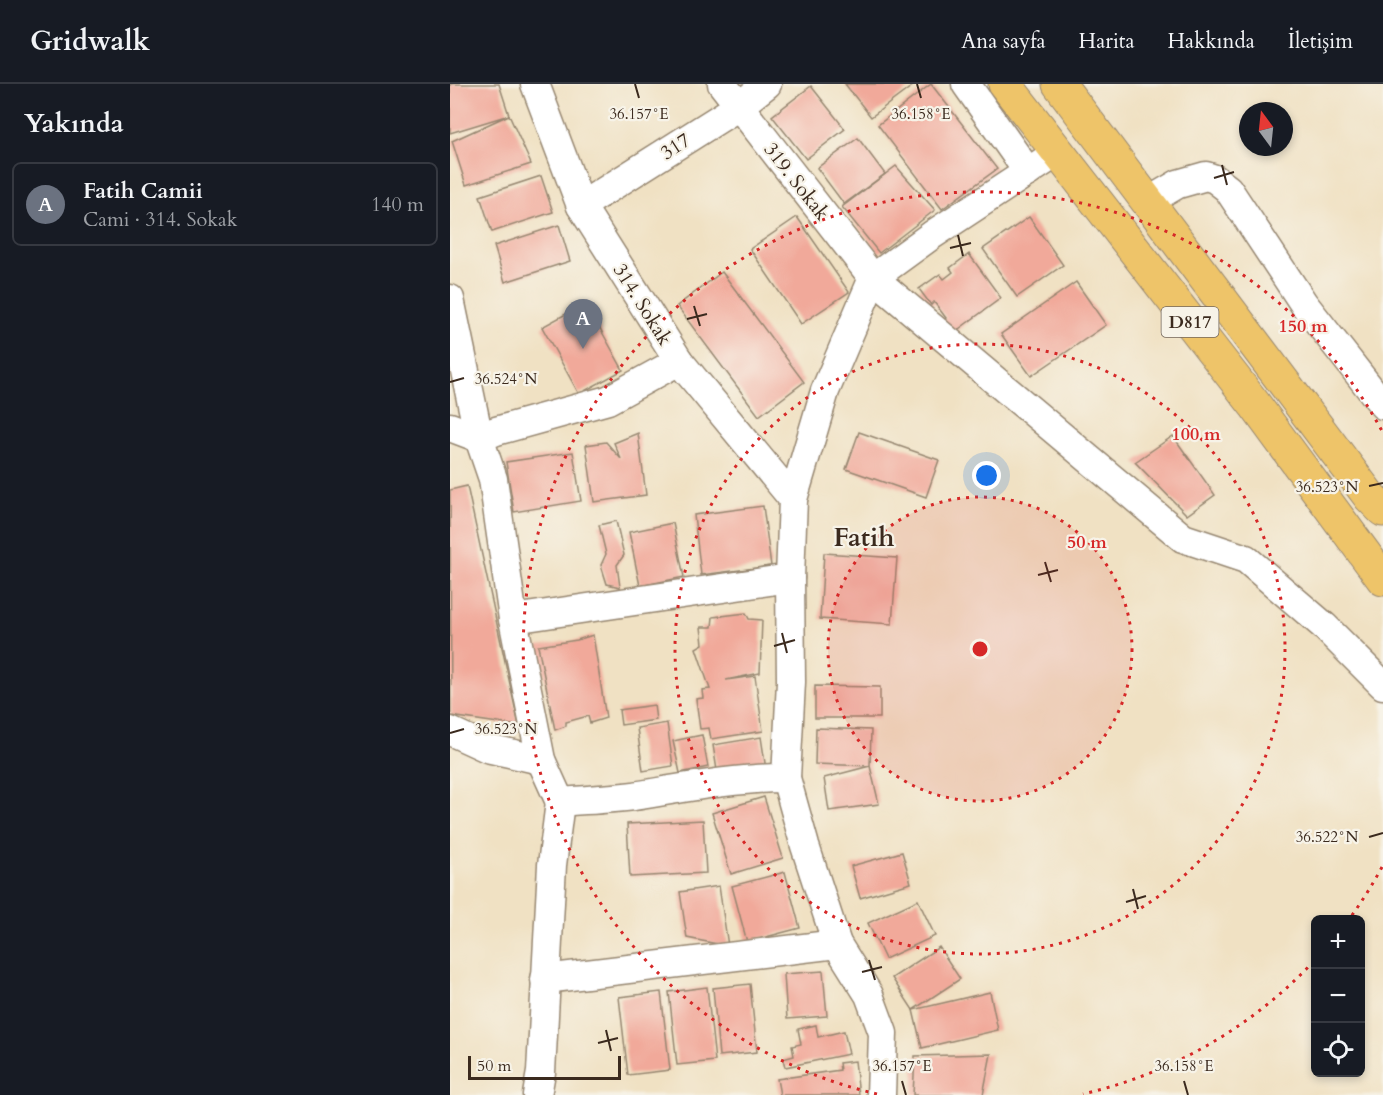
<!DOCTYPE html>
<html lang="tr">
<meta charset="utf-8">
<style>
body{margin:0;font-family:Cardo,serif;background:#242831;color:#f1f3f6}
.controls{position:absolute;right:18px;bottom:18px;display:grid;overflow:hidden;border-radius:9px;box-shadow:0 3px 9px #0003}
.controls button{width:54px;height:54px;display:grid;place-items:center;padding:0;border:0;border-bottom:2px solid #363941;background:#171b24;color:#f1f3f6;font:30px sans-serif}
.compass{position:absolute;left:789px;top:18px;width:54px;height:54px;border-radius:50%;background:#171b24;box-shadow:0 3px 9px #0003;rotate:345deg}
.scale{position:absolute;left:18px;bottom:15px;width:153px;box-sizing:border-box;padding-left:6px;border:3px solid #3b2a1e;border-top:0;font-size:16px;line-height:21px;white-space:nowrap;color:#3b2a1e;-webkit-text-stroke:4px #f7f3e8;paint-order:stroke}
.you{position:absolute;left:537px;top:392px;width:21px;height:21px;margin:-15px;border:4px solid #fff;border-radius:50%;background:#1a73e8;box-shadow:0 0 0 9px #1a73e833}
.badge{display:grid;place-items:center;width:39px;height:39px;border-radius:50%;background:#b45309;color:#fff;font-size:20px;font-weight:700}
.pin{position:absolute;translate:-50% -50px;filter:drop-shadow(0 2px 3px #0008)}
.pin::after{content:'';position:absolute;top:32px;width:21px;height:18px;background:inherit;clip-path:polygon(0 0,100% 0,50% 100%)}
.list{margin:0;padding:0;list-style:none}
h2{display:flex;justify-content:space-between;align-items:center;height:78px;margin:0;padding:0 24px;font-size:26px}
h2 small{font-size:20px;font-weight:400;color:#9ea1a6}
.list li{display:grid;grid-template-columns:39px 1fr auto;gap:18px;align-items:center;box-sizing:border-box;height:84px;margin:0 12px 12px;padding:0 12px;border:2px solid #363941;border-radius:9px}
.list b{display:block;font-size:22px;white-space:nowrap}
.list p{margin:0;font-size:20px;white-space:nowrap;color:#9ea1a6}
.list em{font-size:20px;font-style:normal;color:#9ea1a6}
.icon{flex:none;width:33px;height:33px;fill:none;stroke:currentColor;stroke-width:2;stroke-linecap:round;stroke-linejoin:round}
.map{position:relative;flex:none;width:933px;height:1011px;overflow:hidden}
header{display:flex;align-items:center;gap:36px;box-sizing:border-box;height:84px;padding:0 30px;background:#171b24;border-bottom:2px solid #363941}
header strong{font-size:28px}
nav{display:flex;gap:33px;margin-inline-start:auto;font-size:21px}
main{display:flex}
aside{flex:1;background:#171b24}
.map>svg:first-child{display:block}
</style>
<header>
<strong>Gridwalk</strong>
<nav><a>Ana sayfa</a><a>Harita</a><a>Hakkında</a><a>İletişim</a></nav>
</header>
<main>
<aside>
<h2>Yakında<small></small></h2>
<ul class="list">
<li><span class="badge" style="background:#6b7280">A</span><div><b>Fatih Camii</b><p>Cami · 314. Sokak</p></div><em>140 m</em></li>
</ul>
</aside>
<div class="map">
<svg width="933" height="1011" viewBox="0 0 933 1011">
<rect width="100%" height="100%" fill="#f7f3e8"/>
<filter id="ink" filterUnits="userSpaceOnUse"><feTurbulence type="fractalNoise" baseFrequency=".0167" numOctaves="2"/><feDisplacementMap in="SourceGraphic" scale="12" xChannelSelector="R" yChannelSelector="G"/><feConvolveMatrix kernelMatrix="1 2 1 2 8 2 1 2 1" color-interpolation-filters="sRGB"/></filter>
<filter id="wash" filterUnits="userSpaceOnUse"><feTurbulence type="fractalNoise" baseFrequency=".008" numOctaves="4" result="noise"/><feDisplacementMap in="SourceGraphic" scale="24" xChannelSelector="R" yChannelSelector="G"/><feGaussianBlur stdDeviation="1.35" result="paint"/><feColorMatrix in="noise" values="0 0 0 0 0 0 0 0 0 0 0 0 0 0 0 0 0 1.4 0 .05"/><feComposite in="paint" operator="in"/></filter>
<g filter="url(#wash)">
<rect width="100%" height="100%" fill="#f0e1c3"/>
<g id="blocks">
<g fill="#f1a99a">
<path d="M0,0H49L59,31L81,80L16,101L2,57L59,31L0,49Z"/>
<path d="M395,0H465L421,33Z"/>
<path d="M481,0L547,85L492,125L428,41Z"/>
<path d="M361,2L395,45L356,75L322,32Z"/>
<path d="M408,54L435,90L394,120L367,84Z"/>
<path d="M446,82L485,126L429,169L392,123Z"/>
<path d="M91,92L103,128L42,148L30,112Z"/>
<path d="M347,133L399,208L351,240L300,165Z"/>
<path d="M579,133L613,181L567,213L533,165Z"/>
<path d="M109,141L120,177L55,198L44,162Z"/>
<path d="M519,170L551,214L502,250L493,237L496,234L484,218L481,221L469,205L490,190L494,195L503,188L500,184Z"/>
<path d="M272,188L354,298L309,332L227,222Z"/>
<path d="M626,198L656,241L581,292L551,250Z"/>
<path d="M136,219L173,286L129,310L92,243Z"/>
<path d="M409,348L489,376L476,413L396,385Z"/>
<path d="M188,349L196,411L144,418L136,361L156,358L171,375L164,359Z"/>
<path d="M723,352L765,411L737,431L685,378Z"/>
<path d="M123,368L131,417L64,428L56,378Z"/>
<path d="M17,402L69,642L1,632L0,406Z"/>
<path d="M313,422L321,482L251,491L244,431Z"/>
<path d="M166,437L174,471L167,481L170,503L157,500L151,481L156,470L149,441Z"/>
<path d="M223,439L234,493L190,502L179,448Z"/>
<path d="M374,469L447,474L442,540L370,535Z"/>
<path d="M296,529L299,535L312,536L310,589L276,596L305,592L313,647L261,655L259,644L250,645L246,615L253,614L252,606L260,605L246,564L253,560L251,543H262L263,533Z"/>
<path d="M143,551L156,634L140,639L138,632L116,638V642L105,646L88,562L127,556Z"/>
<path d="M365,602L430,603V634H365Z"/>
<path d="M204,621L206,636L171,641L169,626Z"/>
<path d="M217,639L223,682L193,687L187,644Z"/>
<path d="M366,644L421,646L420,682L365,680Z"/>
<path d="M252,651L258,683L230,689L223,657Z"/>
<path d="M311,653L317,692L269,699L263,661Z"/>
<path d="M420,682L429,720L379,727L374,694Z"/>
<path d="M314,713L333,774L281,790L262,729Z"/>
<path d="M253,736L256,789L180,793L177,740Z"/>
<path d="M452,768L461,799L410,814L401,782Z"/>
<path d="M335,788L350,844L297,858L282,802Z"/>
<path d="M269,802L278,862L237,854L230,808Z"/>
<path d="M468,816L485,852L435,875L418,839Z"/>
<path d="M489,863L510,895L463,926L442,894Z"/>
<path d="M373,887L377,932L337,935L334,890Z"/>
<path d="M300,900L307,968L269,972L263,904Z"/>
<path d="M257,903L265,977L227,981L219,908Z"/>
<path d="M211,908L220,986L178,991L169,913Z"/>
<path d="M540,908L548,946L472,964L463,926Z"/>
<path d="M366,941L368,953L394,947L399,970L335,983L333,975L344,972L342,962L351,960L348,945Z"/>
<path d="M541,970L533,1011H463L465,972Z"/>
<path d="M405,977L409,1011H330L327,995L390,986L389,979Z"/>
</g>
</g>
</g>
<g filter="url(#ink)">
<use href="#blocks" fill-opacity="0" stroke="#968670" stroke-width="1.5"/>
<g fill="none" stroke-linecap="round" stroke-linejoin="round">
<g stroke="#968670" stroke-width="31">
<g id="minor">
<path d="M85,0L131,122L229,277L343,415"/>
<path d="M272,0L423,194L733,454L796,475L874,542L933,601"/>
<path d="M516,0L578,88"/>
<path d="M699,117L728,100L756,92L765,95L778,105L854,220L933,321"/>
<path d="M131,122L289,22L317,0"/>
<path d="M0,215L29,354L46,347L158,316L229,277"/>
<path d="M0,343L29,354L43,395L63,535L340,494"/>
<path d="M63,535L91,676L110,718C134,716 159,715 184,712C234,704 285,694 336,694"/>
<path d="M0,647L37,664L91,676"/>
<path d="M95,895L387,860"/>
<path d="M87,1011L91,988L102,781L110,718"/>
<path d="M431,1011L433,949L419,911L387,860L355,762L336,694L341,598L340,494L343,415L375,307L423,194L482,151L608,68"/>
</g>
</g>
<g stroke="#968670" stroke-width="35">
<g id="highway">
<path d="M555,0L805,321L933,495"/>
<path d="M609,0L920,413L933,426"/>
</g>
</g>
<use href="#minor" stroke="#fff" stroke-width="28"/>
<use href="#highway" stroke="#eec469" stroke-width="33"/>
</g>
</g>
<path fill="none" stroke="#3b2a1e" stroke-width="2" d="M185,0L189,14M467,0L471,14M772,81L777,101M764,94L784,88M508,151L513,172M500,164L521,159M244,222L250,242M237,235L257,230M0,298L14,294M919,402L933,399M595,478L601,498M588,491L608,486M332,549L337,569M324,562L345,556M0,649L14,645M919,753L933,749M683,805L688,825M676,818L696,812M419,876L425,896M412,888L432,883M156,946L161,967M148,959L168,954M452,997L456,1011M734,997L738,1011"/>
<circle cx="530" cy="565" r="152" fill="#d62828" fill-opacity=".12"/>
<g fill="none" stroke="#d62828" stroke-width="3" stroke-dasharray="3 6">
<circle cx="530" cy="565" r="152"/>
<circle cx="530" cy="565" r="305"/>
<path d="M932 783A457 457 0 0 1 900 834M864 877A457 457 0 0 1 633 1010M427 1010A457 457 0 1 1 932 347"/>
</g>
<g text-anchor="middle" stroke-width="4.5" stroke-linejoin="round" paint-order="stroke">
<rect fill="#f7f3e8" stroke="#73665b" stroke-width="1.5" x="711.5" y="223" width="57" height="30" rx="4.5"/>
<g font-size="18" font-weight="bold" fill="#3b2a1e">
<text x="740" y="244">D817</text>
</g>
<g font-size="20" fill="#3b2a1e" stroke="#f7f3e8">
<text transform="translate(225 62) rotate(-33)" y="7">317</text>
<text transform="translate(347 97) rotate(52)" y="7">319. Sokak</text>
<text transform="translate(193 220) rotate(58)" y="7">314. Sokak</text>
</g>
<g font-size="26" font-weight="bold" fill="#3b2a1e" stroke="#f7f3e8">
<text x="414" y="462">Fatih</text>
</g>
</g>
<g font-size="15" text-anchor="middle" fill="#3b2a1e" stroke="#f7f3e8" stroke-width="4.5" stroke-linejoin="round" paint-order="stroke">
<text x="189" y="35">36.157°E</text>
<text x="471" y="35">36.158°E</text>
<text x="56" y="300">36.524°N</text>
<text x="877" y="408">36.523°N</text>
<text x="56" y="650">36.523°N</text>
<text x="877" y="758">36.522°N</text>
<text x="452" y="987">36.157°E</text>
<text x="734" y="987">36.158°E</text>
</g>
<circle cx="530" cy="565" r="9" fill="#d62828" stroke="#f7f3e8" stroke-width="3"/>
<g font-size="18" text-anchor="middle" font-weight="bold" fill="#d62828" stroke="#f7f3e8" stroke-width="4.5" stroke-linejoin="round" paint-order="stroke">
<text x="853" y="248">150 m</text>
<text x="746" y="356">100 m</text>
<text x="637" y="464">50 m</text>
</g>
</svg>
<div class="controls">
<button>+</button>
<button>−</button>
<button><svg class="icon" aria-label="locate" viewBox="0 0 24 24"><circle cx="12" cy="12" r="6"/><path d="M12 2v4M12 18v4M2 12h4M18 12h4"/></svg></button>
</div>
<svg class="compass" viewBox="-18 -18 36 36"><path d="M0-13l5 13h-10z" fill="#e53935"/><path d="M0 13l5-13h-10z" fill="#9ea1a6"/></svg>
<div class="scale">50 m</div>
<div class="you"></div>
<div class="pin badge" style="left:133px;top:265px;background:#6b7280">A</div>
</div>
</main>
